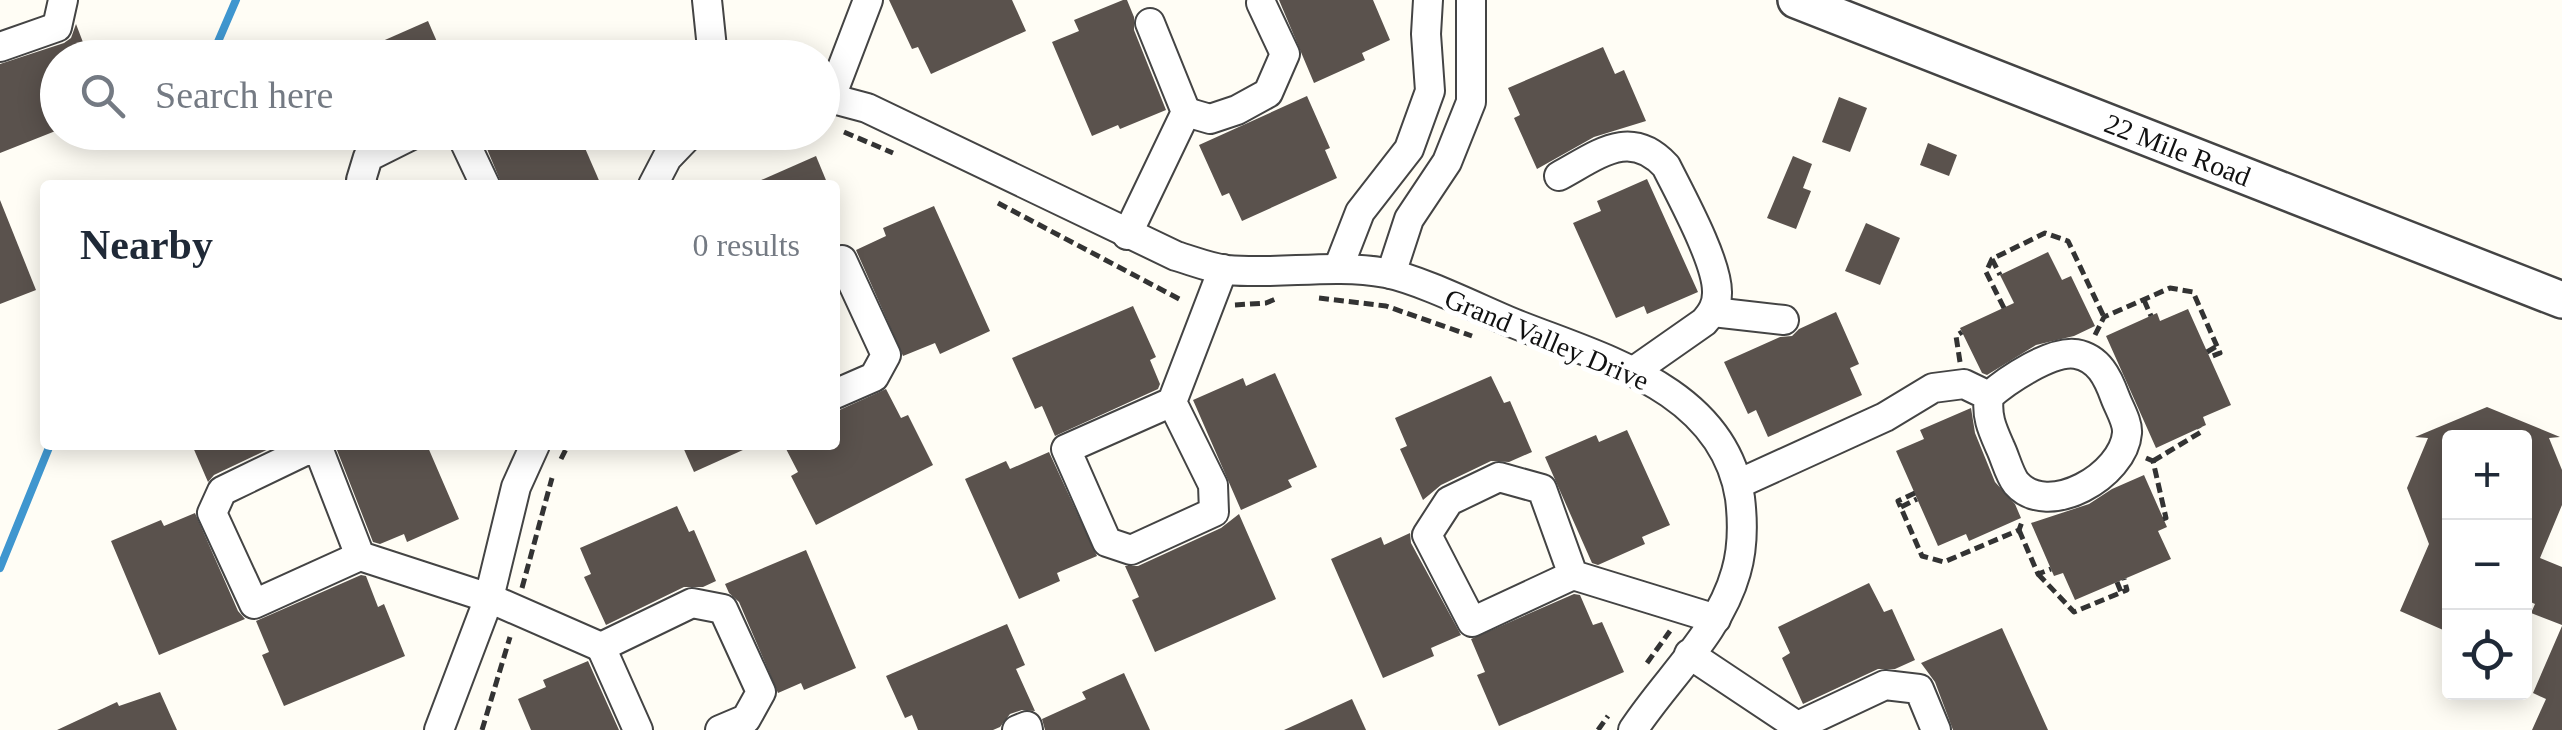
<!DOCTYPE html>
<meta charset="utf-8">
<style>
body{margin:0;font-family:"Times New Roman",serif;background:#f2f2f3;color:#1f2937}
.controls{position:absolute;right:30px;bottom:30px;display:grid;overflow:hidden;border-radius:10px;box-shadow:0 5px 25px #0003}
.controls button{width:90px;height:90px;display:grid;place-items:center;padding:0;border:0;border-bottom:2px solid #e0e1e3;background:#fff;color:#1f2937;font:50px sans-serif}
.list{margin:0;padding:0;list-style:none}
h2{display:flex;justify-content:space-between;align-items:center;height:130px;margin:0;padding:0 40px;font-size:42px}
h2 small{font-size:32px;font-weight:400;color:#747a83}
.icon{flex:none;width:55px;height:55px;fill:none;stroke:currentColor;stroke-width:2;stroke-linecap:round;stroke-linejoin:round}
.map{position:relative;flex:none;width:2562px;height:730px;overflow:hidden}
.search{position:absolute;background:#fff;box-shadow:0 5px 25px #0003;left:40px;top:40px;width:800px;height:110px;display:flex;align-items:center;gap:25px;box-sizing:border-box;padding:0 35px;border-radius:55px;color:#747a83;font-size:38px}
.panel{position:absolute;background:#fff;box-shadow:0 5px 25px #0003;left:40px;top:180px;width:800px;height:270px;border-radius:10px}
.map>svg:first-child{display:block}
</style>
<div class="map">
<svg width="2562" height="730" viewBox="0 0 2562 730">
<rect width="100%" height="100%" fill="#fffdf5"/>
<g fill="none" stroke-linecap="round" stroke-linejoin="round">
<g stroke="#3f96cf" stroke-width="8">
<path d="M211,58L236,0"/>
<path d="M0,568L50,445"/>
</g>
</g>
<g fill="#5a524d">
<path d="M889,0H1012L1026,31L931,74L918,47L912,49Z"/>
<path d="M1123,0H1127L1134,17V30L1166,110L1120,129L1118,125L1092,136L1052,42L1079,31L1074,20Z"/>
<path d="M1279,0H1373L1390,40L1362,53L1365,60L1314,83Z"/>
<path d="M428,21L444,58H344Z"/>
<path d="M76,24L89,58H58V130L0,153V64L64,43L71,38Z"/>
<path d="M1603,47L1615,74L1624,70L1646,121L1594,137L1537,169L1514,118L1520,115L1508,88Z"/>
<path d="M1307,96L1330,148L1325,150L1337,178L1242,221L1229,193L1222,196L1199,145Z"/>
<path d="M1839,97L1867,108L1850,152L1822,142Z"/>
<path d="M480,132H578L601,185H502Z"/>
<path d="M1928,143L1957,155L1949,176L1920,165Z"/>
<path d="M816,156L828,185H750Z"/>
<path d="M1793,156L1812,164L1803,188L1811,191L1796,229L1767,218Z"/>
<path d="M1647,179L1698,292L1647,314L1644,306L1616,318L1573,223L1601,211L1597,201Z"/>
<path d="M0,200L36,290L0,304Z"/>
<path d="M934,206L990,331L940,354L935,343L903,356L856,250L886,236L883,228Z"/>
<path d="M1866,223L1900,238L1880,285L1845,271Z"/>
<path d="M2048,252L2062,280L2071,276L2095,326L2074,336L2036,345L1987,375L1982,373L1960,328L2014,303L2000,275Z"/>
<path d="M1133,306L1156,357L1150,360L1160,384L1158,389L1055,436L1042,406L1035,409L1012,358Z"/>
<path d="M2188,309L2231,405L2203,417L2206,425L2156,448L2106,336L2157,313L2160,321Z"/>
<path d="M1836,312L1859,364L1850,368L1862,395L1768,437L1756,410L1748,414L1724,362L1780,337L1792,336L1799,329Z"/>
<path d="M1275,373L1317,467L1288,480L1292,487L1241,510L1193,400L1243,378L1246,386Z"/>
<path d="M1491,376L1504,403L1510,401L1532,452L1509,462L1491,461L1441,485L1423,500L1400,449L1407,446L1395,418Z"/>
<path d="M886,389L901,418L908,415L933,465L816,525L791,476L798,472L784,445H835V412Z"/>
<path d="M2487,407L2560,437L2549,438L2562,470V505L2540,558L2562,567V625L2531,613L2535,604L2524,599V438H2450V633L2400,611L2429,544L2407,488L2428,438L2415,437Z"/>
<path d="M1971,408L1975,433L1995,482L2015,504L2021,518L1969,541L1966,534L1938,546L1896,451L1924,439L1920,430Z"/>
<path d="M1627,430L1670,525L1642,537L1645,544L1598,565L1592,563L1545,457L1596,435L1599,442Z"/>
<path d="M192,445H277L214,475L208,482Z"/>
<path d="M335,445H427L459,519L407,542L404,534L380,544L373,542Z"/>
<path d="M682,445H754L694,472Z"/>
<path d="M1049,452L1097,556L1057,573L1060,581L1019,599L965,479L1006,461L1010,469Z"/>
<path d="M2144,475L2167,527L2158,531L2171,559L2075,600L2063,573L2054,576L2031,523L2089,504L2112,489Z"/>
<path d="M677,506L689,532L694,530L716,581L703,587H684L606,625L584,577L591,574L580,548Z"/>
<path d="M195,513L238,611L245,619L159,655L111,541L161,520L164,526Z"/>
<path d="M1239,514L1276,599L1155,652L1132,600L1139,597L1125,566H1138L1221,528Z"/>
<path d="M1410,533L1411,543L1461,635L1431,648L1434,656L1383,678L1331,559L1381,537L1384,545Z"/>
<path d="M806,550L856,668L804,690L801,683L778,693L739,602L729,593L725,584Z"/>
<path d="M361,575L366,576L378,607L384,604L405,656L284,706L262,655L269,652L256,621Z"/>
<path d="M1869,583L1884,612L1892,609L1915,660L1895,669H1878L1803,704L1782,658L1790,653L1778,627Z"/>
<path d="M1574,594L1580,595L1593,625L1602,622L1624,672L1499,726L1477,675L1485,672L1471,639Z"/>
<path d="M1007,624L1025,665L1016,669L1035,711L1022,710L1010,714L1000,727L993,730H918L912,715L905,718L886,676Z"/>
<path d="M2562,626V730H2532L2546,699L2533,693Z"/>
<path d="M2002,628L2048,730H1953L1935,682L1921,663Z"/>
<path d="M588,661L619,730H531L518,699L546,687L543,680Z"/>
<path d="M1124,673L1150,730H1045L1042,719L1086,699L1082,692Z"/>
<path d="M160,692L177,730H57L117,702L119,706Z"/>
<path d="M1352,699L1366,730H1284Z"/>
</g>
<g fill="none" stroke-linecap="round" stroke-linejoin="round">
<g stroke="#444" stroke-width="32">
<g id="minor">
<path d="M707,0L713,58"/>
<path d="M0,47L57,27L63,0"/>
<path d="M822,96L867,108L1176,256C1193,261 1210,268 1227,270C1282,275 1331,263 1386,273C1421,280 1477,308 1513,323C1600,358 1723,388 1740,498C1743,523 1743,548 1736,572C1719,633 1667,678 1633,730"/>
<path d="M831,97L868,0"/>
<path d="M1186,112L1210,119L1237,110L1268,93L1285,54L1261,3"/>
<path d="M460,132L485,185"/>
<path d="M1559,176C1598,155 1630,127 1666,166C1681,196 1718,263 1717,293C1717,305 1712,313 1704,322L1634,371"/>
<path d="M363,185L361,180L368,157L418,132"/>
<path d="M653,185L667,158L692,132"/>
<path d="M1127,235L1186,112L1150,23"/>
<path d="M835,263L842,260L886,355L874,377L835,394"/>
<path d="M1339,266L1360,212L1409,149L1430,91L1426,34L1428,0"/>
<path d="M1391,274L1409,219L1447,162L1471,102V0"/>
<path d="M1713,312L1784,320"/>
<path d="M1172,402L1213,485L1214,512L1131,550L1107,542L1066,449L1172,402L1223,269"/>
<path d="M1738,484L1885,417L1933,388L1964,384L1989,396C1986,416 1992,429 2000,447C2005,457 2009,474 2016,483C2048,520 2124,475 2127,433C2128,422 2119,408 2115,397C2108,378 2099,358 2076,354C2052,350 2007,380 1989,396"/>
<path d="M360,556L320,453L307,450L222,491L212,513L254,604L360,556L489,598L601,647"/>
<path d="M1573,575L1542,489L1499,477L1449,501L1427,535L1472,622L1573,575L1716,619"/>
<path d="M601,647L692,603L723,609L761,692L746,719L720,730"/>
<path d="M601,647L638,730"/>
<path d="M1689,654L1803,730"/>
<path d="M1800,725L1885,685L1919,689L1936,730"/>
<path d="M439,730L489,598L516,487L535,445"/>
<path d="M1017,730L1027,726L1028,730"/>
</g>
</g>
<g stroke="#444" stroke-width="40">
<g id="tertiary">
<path id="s1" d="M1796,0L2562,300"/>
</g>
</g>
<g stroke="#333" stroke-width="5" stroke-dasharray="10 5" stroke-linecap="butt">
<path d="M844,132L893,153"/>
<path d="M714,147L747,132"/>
<path d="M998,203L1183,301"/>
<path d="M1992,259L2000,275"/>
<path d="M1319,298L1386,306L1472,336"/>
<path d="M2144,300L2151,316"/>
<path d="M1235,305L1266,303L1278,298"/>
<path d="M2004,308L1986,272L1992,259L2045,233L2068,241L2104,317"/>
<path d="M2095,335L2104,317L2170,288L2193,292L2220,353L2210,357"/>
<path d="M2207,352L2217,346"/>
<path d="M1960,362L1956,336L1962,332"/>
<path d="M2146,458L2153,461L2166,518L2163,519"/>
<path d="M561,459L568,445"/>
<path d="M2153,461L2201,432L2199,428"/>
<path d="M1915,493L1898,501L1922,556L1944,562L2019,530L2023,519"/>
<path d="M1901,507L1917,499"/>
<path d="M2019,530L2038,574L2051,569"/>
<path d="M2038,574L2074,612L2127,590L2124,579"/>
<path d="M2117,582L2121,592"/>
<path d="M522,588L552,478"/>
<path d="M1647,663L1670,631"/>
<path d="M482,730L510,637"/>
<path d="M1598,730L1608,716"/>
</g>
<use href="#minor" stroke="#fff" stroke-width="28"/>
<use href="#tertiary" stroke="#fff" stroke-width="35"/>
</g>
<g text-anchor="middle" stroke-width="10" stroke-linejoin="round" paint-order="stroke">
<g font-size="28" fill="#111" stroke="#fff">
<text dy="10" stroke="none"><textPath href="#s1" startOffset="410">22 Mile Road</textPath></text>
<text transform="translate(1547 339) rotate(23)" y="10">Grand Valley Drive</text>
</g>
</g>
</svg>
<div class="controls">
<button>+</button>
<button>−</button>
<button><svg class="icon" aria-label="locate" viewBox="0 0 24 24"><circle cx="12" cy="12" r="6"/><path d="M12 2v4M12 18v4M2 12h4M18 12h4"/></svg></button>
</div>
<div class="search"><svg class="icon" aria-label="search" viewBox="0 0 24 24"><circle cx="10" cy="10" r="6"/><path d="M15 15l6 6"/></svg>Search here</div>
<section class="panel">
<h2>Nearby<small>0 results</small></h2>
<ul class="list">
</ul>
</section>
</div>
